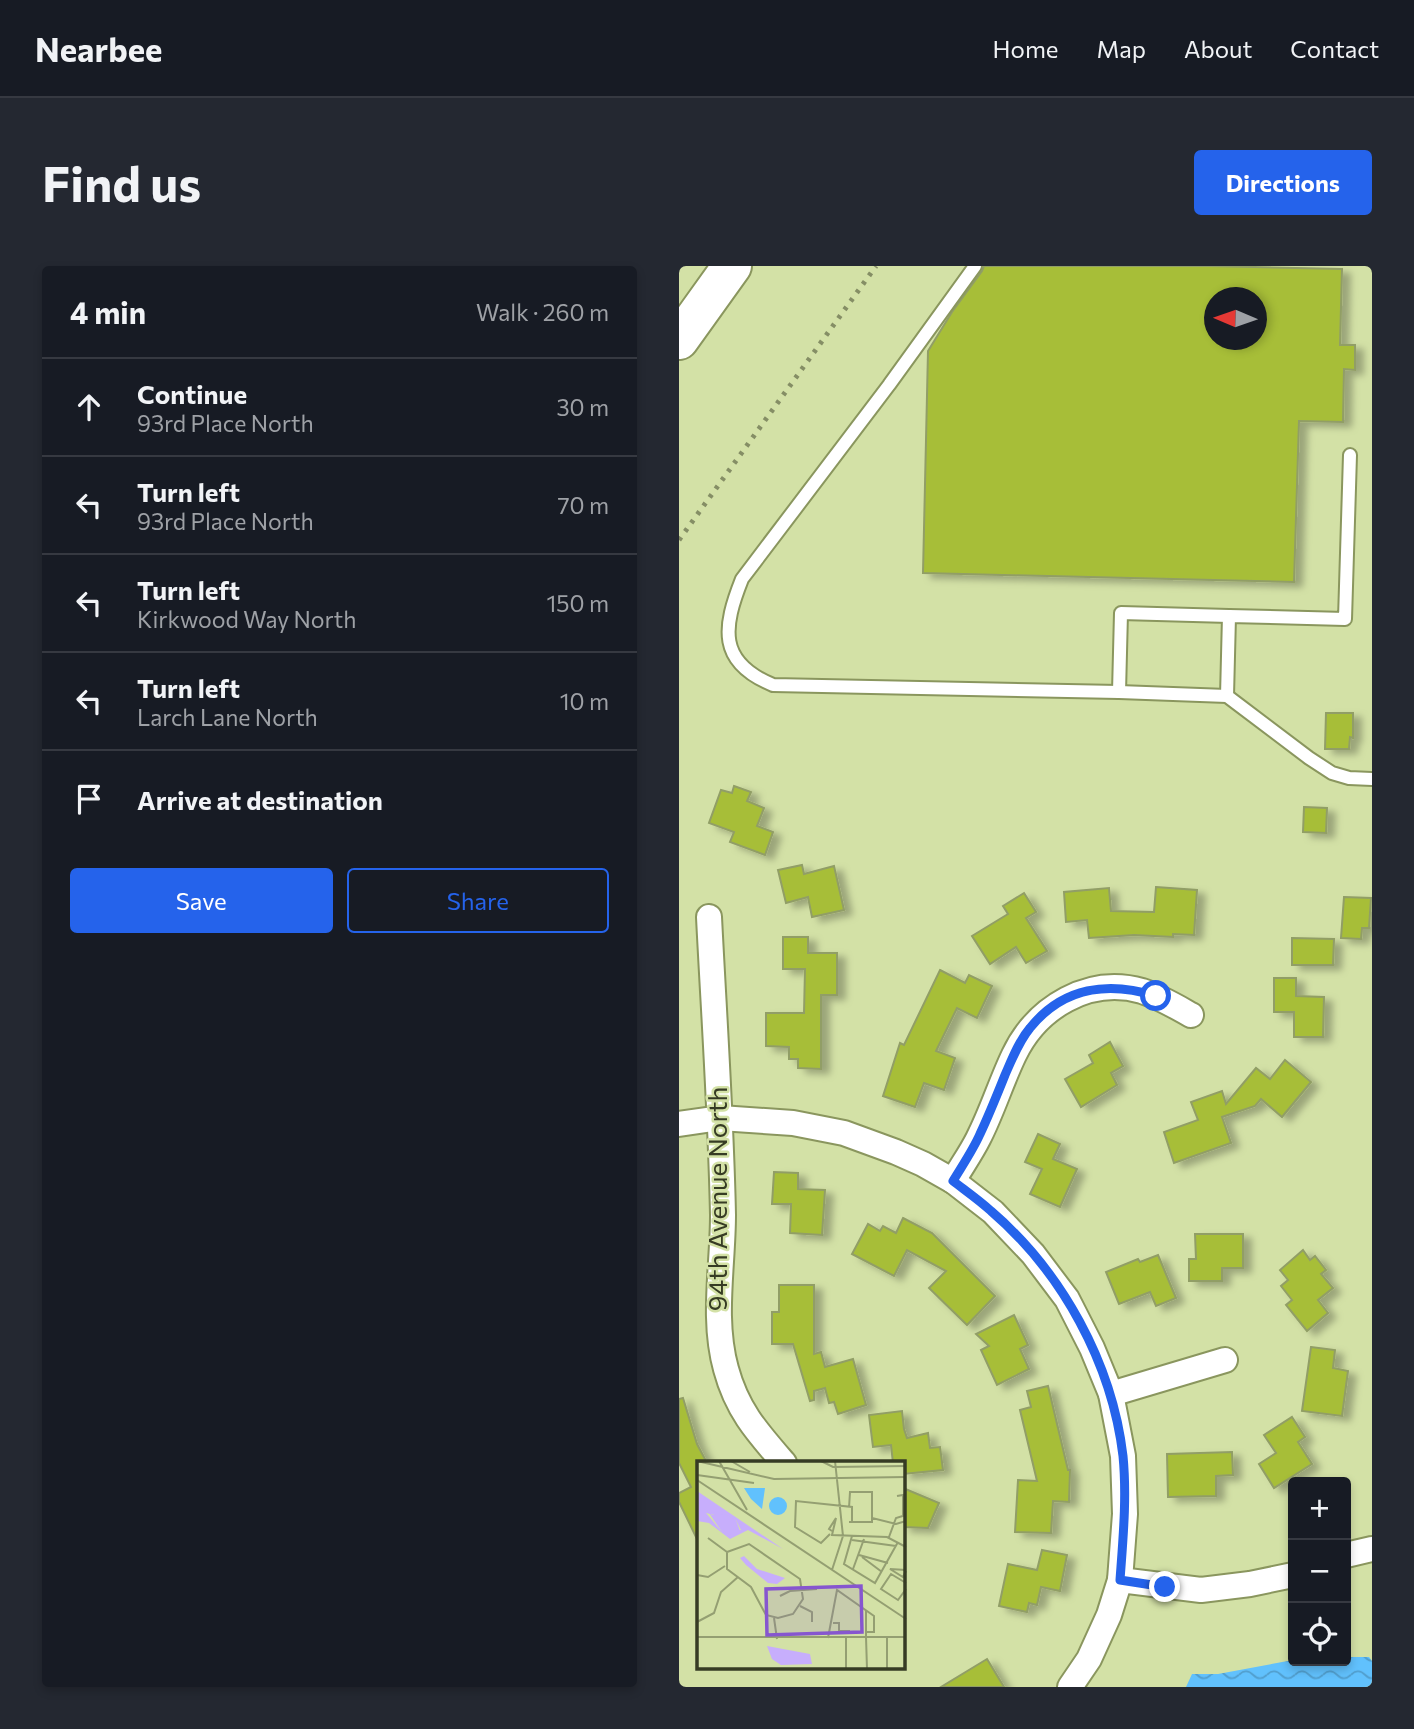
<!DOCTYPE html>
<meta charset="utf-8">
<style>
body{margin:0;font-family:Commissioner,sans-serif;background:#242831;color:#f1f3f6}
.controls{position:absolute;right:21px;bottom:21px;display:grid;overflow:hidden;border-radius:7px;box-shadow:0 4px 10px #0003}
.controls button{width:63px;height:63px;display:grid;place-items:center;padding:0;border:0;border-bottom:2px solid #363941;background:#171b24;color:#f1f3f6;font:35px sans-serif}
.compass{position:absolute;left:525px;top:21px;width:63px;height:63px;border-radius:50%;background:#171b24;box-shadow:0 4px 10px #0003;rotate:272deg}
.stop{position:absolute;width:21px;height:21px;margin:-16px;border:5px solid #2563eb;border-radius:50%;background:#fff}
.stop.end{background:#2563eb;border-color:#fff;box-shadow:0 2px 7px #0008}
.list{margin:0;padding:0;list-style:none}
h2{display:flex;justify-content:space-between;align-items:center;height:91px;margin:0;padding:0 28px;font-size:30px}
h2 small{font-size:23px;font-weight:400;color:#9ea1a6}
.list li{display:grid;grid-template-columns:46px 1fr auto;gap:21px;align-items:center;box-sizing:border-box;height:98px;padding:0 28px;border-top:2px solid #363941}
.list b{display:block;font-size:26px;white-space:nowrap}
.list p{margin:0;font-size:23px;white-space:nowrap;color:#9ea1a6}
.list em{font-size:23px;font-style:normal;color:#9ea1a6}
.actions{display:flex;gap:14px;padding:21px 28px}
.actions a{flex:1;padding:16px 0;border:2px solid #2563eb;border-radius:7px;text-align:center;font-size:24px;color:#2563eb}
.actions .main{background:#2563eb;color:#fff}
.icon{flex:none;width:38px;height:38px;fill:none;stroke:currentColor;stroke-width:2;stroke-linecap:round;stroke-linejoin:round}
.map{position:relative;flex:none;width:693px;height:1421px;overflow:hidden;border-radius:7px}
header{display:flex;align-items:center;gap:42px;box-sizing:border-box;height:98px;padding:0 35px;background:#171b24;border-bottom:2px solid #363941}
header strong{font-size:33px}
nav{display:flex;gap:38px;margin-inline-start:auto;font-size:24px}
.intro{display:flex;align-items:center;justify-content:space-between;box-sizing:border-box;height:168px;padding:0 42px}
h1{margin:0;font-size:49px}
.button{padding:18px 32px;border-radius:7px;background:#2563eb;color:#fff;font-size:24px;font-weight:700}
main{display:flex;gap:42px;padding:0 42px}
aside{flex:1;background:#171b24;border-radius:7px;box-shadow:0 4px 10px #0003}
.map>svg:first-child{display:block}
</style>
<header>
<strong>Nearbee</strong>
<nav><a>Home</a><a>Map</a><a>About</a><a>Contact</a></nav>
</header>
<div class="intro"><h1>Find us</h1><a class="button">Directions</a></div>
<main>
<aside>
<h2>4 min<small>Walk · 260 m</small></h2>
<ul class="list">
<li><svg class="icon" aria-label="ahead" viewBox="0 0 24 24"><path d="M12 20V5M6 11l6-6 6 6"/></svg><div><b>Continue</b><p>93rd Place North</p></div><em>30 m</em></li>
<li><svg class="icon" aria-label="left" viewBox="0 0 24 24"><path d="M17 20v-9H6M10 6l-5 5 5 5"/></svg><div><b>Turn left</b><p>93rd Place North</p></div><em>70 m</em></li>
<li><svg class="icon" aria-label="left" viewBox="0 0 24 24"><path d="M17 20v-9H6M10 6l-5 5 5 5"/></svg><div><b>Turn left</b><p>Kirkwood Way North</p></div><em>150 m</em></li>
<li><svg class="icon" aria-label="left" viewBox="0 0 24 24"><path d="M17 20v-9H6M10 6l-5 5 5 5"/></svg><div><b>Turn left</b><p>Larch Lane North</p></div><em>10 m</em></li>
<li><svg class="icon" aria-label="arrive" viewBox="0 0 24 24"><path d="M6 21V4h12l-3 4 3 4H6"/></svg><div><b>Arrive at destination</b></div></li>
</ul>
<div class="actions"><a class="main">Save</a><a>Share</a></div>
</aside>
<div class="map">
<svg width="693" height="1421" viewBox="0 0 693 1421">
<defs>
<pattern id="water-waves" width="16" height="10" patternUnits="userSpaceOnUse" patternTransform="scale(1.75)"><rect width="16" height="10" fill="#61c1fd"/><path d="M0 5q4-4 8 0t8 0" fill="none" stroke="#519ecd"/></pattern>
<filter id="shadow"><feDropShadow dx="8" dy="4.5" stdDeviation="3.5" flood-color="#0004"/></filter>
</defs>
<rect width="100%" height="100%" fill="#d3e1a6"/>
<path fill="url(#water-waves)" d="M667,1391H690L693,1395V1421H507L513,1408H539L614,1394L667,1395Z"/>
<g fill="#a7be39" stroke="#919e66" stroke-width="2" fill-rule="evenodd" filter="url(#shadow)">
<path d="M305,0H531L663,3L661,79H676V104L665,103L664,156L620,155L615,316L244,307L249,85L273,46L303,5ZM536,32H578V74H536Z"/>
<path d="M647,447H674V472L671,471L670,483H646Z"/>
<path d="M55,520L72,526L68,535L85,542L78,560L94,566L86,589L51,576L55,566L30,557L42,524L53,527Z"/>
<path d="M625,541L648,542L647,567L624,566Z"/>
<path d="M123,599L125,608L155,600L165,644L133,651L129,631L107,637L99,604Z"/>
<path d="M477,621L518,624L515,669L494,668V671L455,669L410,672L408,654L387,656L385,626L430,622L432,645L475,646Z"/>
<path d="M345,627L357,646L347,652L368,685L347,697L337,681L311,698L293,670L329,648L324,640Z"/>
<path d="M665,631L692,632L690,662H683L682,673L662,672Z"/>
<path d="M104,671H129V687H158V729H142V803L119,802V793H110V781L87,780V747H125L126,703H104Z"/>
<path d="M613,672L655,673L654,699H613Z"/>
<path d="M261,704L286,717L290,709L313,720L298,752L278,742L257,785L276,792L265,824L245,817L236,841L204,830L221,777L225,779Z"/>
<path d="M595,712H617V730L645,731L644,771H615V746H595Z"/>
<path d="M431,776L444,800L432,807L438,819L402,841L386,813L414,797L410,789Z"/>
<path d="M606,794L632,816L603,851L582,833L576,840L543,851L552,877L495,897L485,866L519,854L512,836L543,825L547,838L577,802L591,813Z"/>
<path d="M359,868L381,878L374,893L398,903L381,941L351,928L363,903L346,896Z"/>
<path d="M95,906L119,907V923L146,924L143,969L111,967L112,938H93Z"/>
<path d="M224,952L253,967L316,1030L288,1059L250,1022L267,1005L228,984L215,1010L173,988L189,958L201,965L204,960L217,967Z"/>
<path d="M516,968H564V1002H543V1015H510V993H517Z"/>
<path d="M624,984L631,994L636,990L647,1004L642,1008L654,1022L639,1034L649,1047L628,1065L607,1039L613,1034L602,1020L609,1014L601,1004Z"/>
<path d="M479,989L497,1032L477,1040L471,1026L440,1038L427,1006L459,993L461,996Z"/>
<path d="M100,1019H135V1088L142,1086L146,1101L174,1093L187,1139L159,1148L155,1136L150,1137L146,1122L135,1125V1134L131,1135L114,1078H93V1046H100Z"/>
<path d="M335,1049L349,1079L341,1083L350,1103L318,1119L302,1084L310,1080L297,1068Z"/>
<path d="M632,1081L656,1084L654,1102L669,1105L663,1150L623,1145Z"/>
<path d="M369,1120L389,1204H391L390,1236L374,1235L372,1267L336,1266L339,1214L358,1215L341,1144L352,1141L348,1125Z"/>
<path d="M4,1132L18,1178L28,1197H19V1275L0,1236V1227L12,1221L0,1197V1133Z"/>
<path d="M223,1145L225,1163L228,1172L249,1167L251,1182L261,1181L264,1204L224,1208V1197H214L212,1179L194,1181L190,1149Z"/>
<path d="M613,1151L626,1171L619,1176L633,1198L595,1222L580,1198L597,1187L585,1169Z"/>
<path d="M553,1186L554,1209L537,1210V1230L489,1231L488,1188Z"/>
<path d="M224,1222L260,1237L249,1262L224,1261Z"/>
<path d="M363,1284L388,1289L381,1325L362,1321L358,1339L350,1337L348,1346L320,1340L329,1298L358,1304Z"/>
<path d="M308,1393L325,1421H262Z"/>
</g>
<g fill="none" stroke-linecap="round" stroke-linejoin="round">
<g stroke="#8a965e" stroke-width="16">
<g id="service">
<path d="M296,0L210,119L63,313C44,361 38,396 94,419L440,426L548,430L630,492L653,507L670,512L693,513"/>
<path d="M440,426L442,347L550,350"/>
<path d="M548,430L550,350L666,353L671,189"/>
</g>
</g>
<g stroke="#8a965e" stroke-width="28">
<g id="minor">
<path d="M30,651C35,750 42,850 44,949C44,1000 33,1053 47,1103C58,1144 78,1166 105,1197"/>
<path d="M0,858L41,852L114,857L165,867L217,886L244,898L274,915L314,946L354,988L388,1033L413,1082L432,1128L444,1190L446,1248L441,1314L430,1349L410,1393L391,1421"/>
<path d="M274,915C282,901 292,887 299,873C313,846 322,816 335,789C358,741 410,710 463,725C481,731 496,740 512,749"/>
<path d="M432,1128L546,1094"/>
<path d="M667,1289L693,1283"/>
<path d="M441,1314L522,1324L571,1318L614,1309"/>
</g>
</g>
<g stroke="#8a965e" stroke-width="42">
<path id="trunk" d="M0,74L53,0"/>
</g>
<use href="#service" stroke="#fff" stroke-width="12"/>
<use href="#minor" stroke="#fff" stroke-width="24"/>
<use href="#trunk" stroke="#fff" stroke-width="38"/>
<path stroke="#858e65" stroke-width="5" stroke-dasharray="3.5 7" stroke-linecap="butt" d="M0,274L197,0"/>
</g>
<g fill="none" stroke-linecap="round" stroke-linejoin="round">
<path stroke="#2563eb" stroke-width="9" d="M477,730C429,715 384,721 351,762C340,775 333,793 326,809C318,829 310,849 301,868C294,884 283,900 274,915C287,925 300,934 312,945C383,1006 433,1097 444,1190C448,1231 444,1273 441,1314L486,1321"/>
</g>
<g text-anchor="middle" stroke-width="5" stroke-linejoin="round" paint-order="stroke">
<g font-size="26" fill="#363b24" stroke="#d3e1a6">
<text transform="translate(39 933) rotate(-90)" y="9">94th Avenue North</text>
</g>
</g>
<g transform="translate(18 1195)">
<rect width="208" height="208" fill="#d3e1a6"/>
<path d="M0,30L86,88L51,69L33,78L12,62L0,60ZM9,52L39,59L44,69L25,71Z" fill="#c7aefc" fill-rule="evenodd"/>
<path d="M10,49L15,54L28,53L39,59L43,70L35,74L25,71ZM47,95L60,108L88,117L80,123L71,122L49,104L43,97ZM70,185L113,193L115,203L84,204L75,198Z" fill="#c7aefc"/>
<path d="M47,27H68L65,48L54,38ZM72 45a9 9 0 1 1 18 0a9 9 0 1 1-18 0Z" fill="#61c1fd"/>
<path fill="none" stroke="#949f72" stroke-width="2" d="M0,0L77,18L209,16M22,0L50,49M34,0L53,11M124,0L136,6L209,5M0,14L57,22M0,19L209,158M200,35L206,34V54M152,47L153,31H175V57L199,63L209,60M152,61H175V57M135,70L132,68L139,57L135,74L190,76L209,86M133,73L124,82L98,66L99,40L155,46V61M155,75L147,103L178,122L201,81M192,76L199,57L209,54M11,77L30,91M155,79L199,85M52,83L103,118L106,138L96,153L81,157L69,154L54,126L30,108V91ZM162,94L191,102M165,96L185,111M156,108L167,78M135,109L146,75L138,0M209,109L193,108L206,116L209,110M0,114L11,116L28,105M209,122L194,113L184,128L201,139L209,128M83,135L93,130L120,128M103,145L115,151V161M77,157L80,178M0,161L17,152L24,131L41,116M136,162H142V170H153M169,171V149M0,176H209M169,176L170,208M190,176V208M131,177L140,129L177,155V171H169V176M149,177V208"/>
<path fill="#8656cf" fill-opacity="0.15" stroke="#8656cf" stroke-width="3.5" d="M164,125L165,171L70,174L69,128Z"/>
<rect width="208" height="208" fill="none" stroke="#363b24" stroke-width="3.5"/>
</g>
</svg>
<div class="controls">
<button>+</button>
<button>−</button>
<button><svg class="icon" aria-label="locate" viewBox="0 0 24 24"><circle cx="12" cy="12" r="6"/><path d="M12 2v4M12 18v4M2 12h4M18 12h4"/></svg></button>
</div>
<svg class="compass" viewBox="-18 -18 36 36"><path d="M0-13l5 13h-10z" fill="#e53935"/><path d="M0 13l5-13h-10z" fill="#9ea1a6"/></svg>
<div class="stop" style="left:477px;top:730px"></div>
<div class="stop end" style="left:486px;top:1321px"></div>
</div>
</main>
